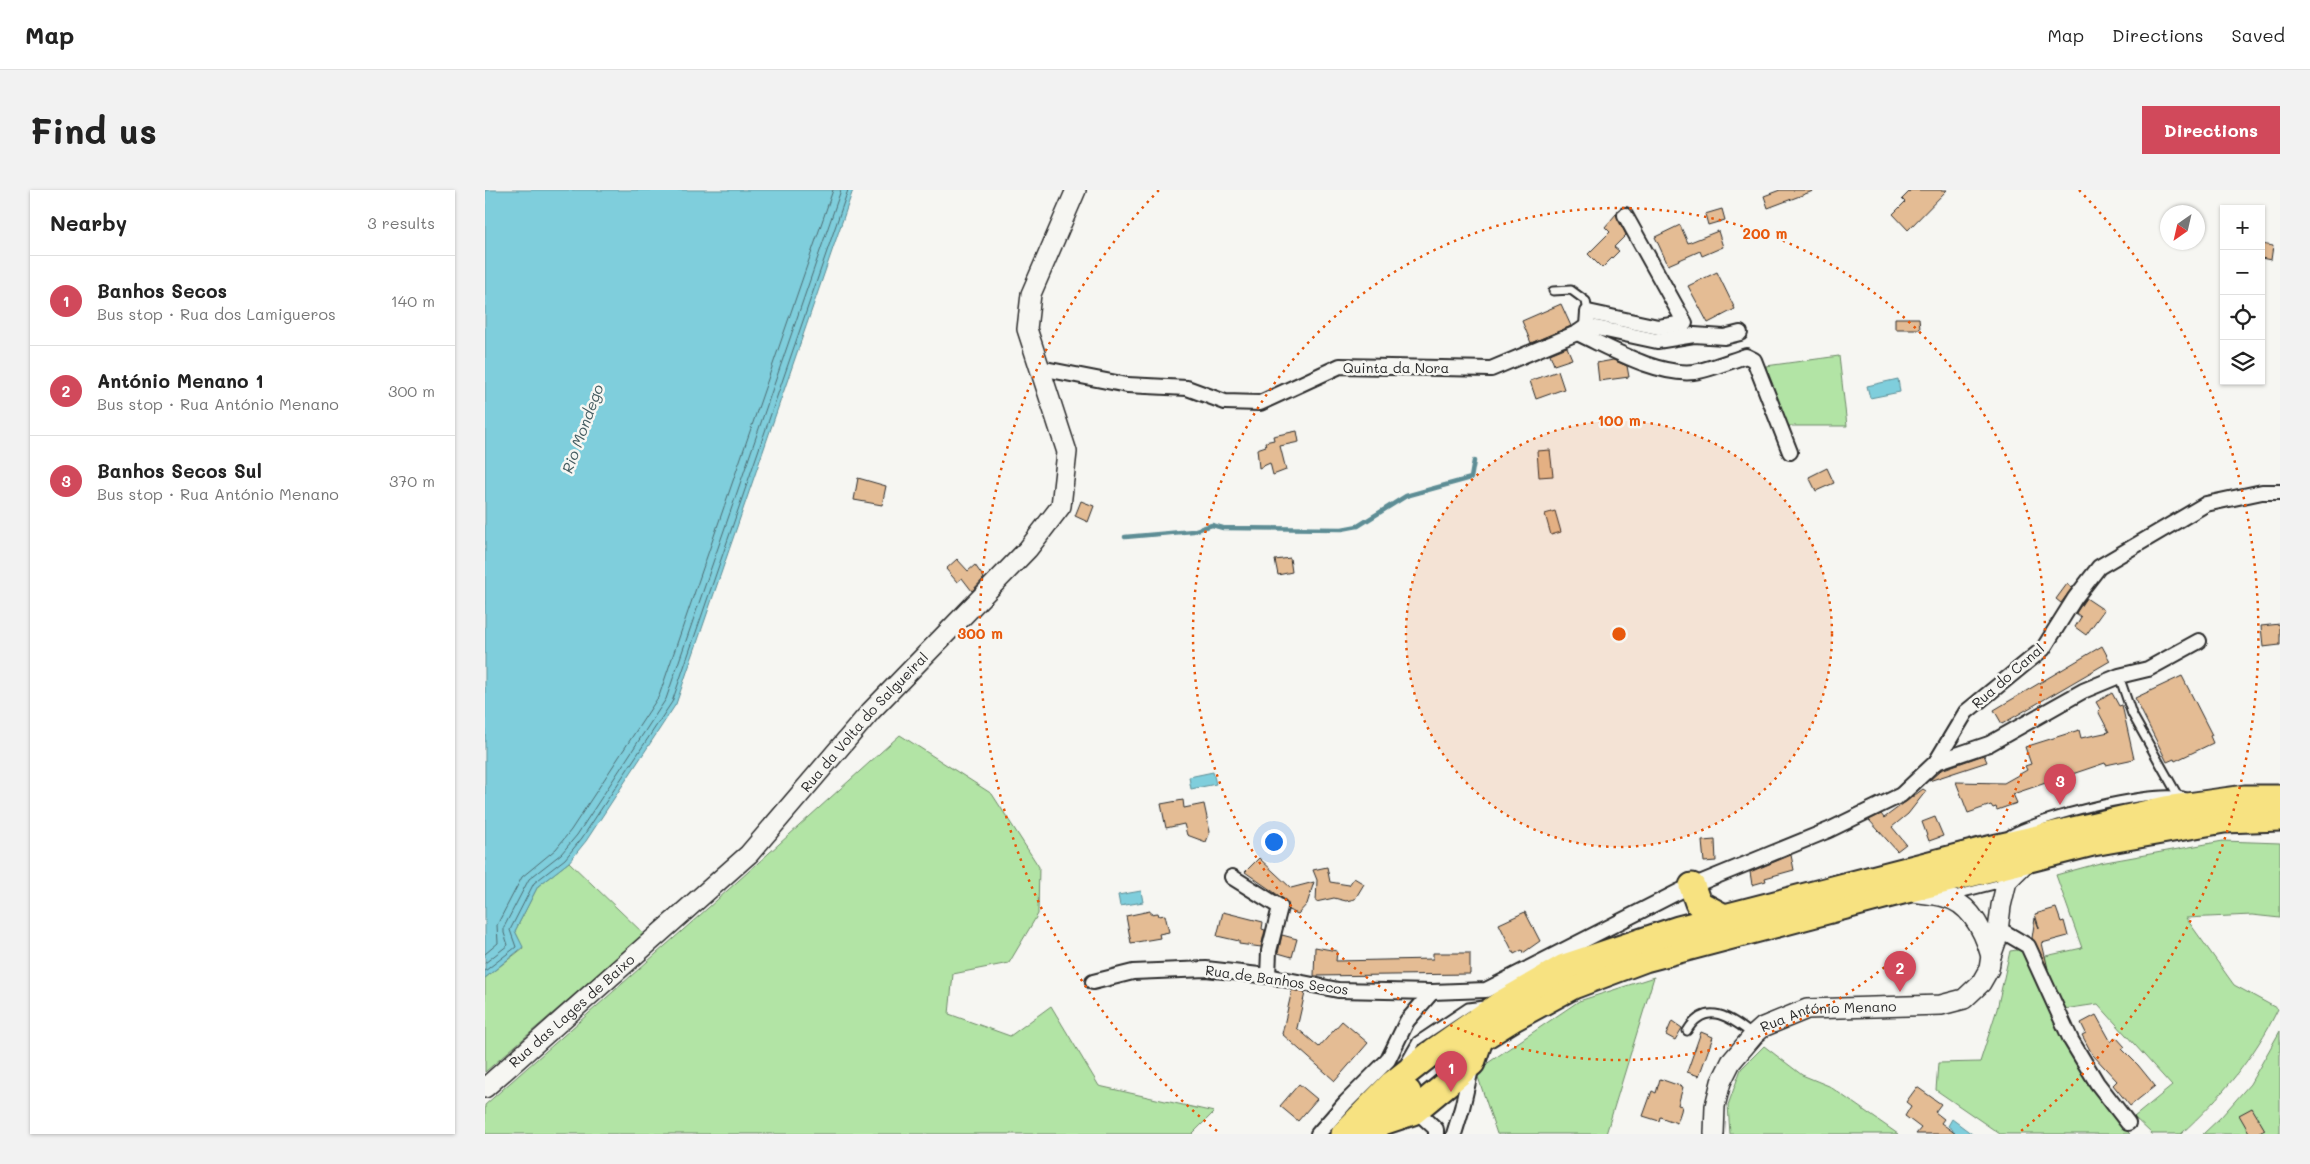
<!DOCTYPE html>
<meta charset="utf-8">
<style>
body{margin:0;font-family:Mali,sans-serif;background:#f2f2f2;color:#222}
.controls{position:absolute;right:15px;top:15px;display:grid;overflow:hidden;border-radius:0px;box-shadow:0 1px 4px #0004}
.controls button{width:45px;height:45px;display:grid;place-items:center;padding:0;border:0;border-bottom:1px solid #e0e0e0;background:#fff;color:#222;font:25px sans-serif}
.compass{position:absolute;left:1675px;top:15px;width:45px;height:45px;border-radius:50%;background:#fff;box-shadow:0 1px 4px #0004;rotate:214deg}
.you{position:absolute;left:788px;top:651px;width:18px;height:18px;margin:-12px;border:4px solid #fff;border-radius:50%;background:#1a73e8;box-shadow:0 0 0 8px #1a73e833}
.badge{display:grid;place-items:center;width:32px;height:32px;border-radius:50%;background:#d1495b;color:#fff;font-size:16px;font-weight:700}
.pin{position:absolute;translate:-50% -41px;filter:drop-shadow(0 1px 2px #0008)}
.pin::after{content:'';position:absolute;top:26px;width:18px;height:15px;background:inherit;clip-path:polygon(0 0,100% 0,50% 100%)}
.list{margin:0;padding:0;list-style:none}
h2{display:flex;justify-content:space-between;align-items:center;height:65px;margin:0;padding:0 20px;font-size:21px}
h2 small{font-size:16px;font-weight:400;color:#767676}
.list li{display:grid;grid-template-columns:32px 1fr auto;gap:15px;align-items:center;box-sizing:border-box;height:90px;padding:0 20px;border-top:1px solid #e0e0e0}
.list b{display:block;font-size:19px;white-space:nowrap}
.list p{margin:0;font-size:16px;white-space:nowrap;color:#767676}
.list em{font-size:16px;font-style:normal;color:#767676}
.icon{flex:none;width:28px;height:28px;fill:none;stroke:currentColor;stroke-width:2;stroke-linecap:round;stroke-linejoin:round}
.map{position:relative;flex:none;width:1795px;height:944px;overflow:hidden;border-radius:0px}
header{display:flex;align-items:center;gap:30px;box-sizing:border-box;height:70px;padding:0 25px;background:#fff;border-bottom:1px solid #e0e0e0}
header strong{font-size:24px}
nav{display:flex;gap:28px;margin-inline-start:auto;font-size:18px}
.intro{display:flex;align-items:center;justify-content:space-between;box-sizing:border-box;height:120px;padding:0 30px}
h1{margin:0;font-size:35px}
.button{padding:12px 22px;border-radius:0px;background:#d1495b;color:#fff;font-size:18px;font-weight:700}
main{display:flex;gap:30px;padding:0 30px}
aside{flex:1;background:#fff;border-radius:0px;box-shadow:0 1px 4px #0004}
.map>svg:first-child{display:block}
</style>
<header>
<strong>Map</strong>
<nav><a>Map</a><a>Directions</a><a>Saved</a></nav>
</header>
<div class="intro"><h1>Find us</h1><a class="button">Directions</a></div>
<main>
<aside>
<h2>Nearby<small>3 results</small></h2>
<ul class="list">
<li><span class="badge">1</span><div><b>Banhos Secos</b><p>Bus stop · Rua dos Lamigueros</p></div><em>140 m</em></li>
<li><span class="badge">2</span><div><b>António Menano 1</b><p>Bus stop · Rua António Menano</p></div><em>300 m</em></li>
<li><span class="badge">3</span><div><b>Banhos Secos Sul</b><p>Bus stop · Rua António Menano</p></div><em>370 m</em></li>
</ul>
</aside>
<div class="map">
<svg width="1795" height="944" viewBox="0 0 1795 944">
<rect width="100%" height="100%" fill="#f6f6f2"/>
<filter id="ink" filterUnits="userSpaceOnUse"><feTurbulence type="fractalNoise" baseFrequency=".02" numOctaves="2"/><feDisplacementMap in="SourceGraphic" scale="10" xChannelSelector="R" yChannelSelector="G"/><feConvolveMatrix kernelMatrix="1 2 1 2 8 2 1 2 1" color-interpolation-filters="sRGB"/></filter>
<g filter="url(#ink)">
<g fill="#b2e4a5" stroke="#6e8868">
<path d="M1354,166L1362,236H1300L1281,181V176Z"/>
<path d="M415,545L507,604L554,677L553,724L524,773L468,784L464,824L525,846L566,816L614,896L729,922L707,944H0V915L223,718Z"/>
<path d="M1738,651L1795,653V728L1767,725L1701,728L1749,795L1793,819C1769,868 1736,907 1696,944H1667L1649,927L1687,896L1613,814L1579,819L1556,767L1597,758L1571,685L1615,673Z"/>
<path d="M84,672L159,744L0,882V788L38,758L30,741L53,696Z"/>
<path d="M1539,759L1638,937L1645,944H1515L1451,900L1453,873L1495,872L1512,819L1525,761Z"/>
<path d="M1169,787L1121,944H1012L991,881L1094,811Z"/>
<path d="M1795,841V944H1718L1736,927L1765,894Z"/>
<path d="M1279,856L1317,885L1344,896L1413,944H1245L1243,915L1256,879Z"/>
</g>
<g fill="#7fcedc" stroke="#5d8d95">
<path d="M0,0H368L191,514L101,651L84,672L53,696L30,741L38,757L0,788Z"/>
<path d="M1413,189L1415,202L1385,208L1382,196Z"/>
<path d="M728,582L731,594L706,599L704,587Z"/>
<path d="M656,701L658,712L635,716L633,705Z"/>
<path d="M1467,929L1487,944H1469L1467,942L1468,940L1463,936Z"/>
</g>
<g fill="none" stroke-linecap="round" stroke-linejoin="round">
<g stroke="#4d6c72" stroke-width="1">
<path d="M0,764L13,753L12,735L37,687L71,659L86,640L174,506L348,0"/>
<path d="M0,773L23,755L19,743V737L44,689L76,664L92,645L181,509L356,0"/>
<path d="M0,781L31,757L25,740L49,693L80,669L97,648L187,512L363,0"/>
</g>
<path stroke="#5d8d95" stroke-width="4.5" d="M640,347L708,341L727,335L738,338L857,339L873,336L921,306L986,288L989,271"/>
</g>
<g fill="#e4bc94" stroke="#2b2b2b">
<path d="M1295,0H1328V1L1283,18L1279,6Z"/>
<path d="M1426,0H1462L1423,40L1408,24L1420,12L1417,9Z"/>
<path d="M1237,19L1240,30L1223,35L1220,24Z"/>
<path d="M1131,24L1141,45L1129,57L1134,61L1117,78L1103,64L1125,42L1120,37Z"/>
<path d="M1195,35L1203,53L1233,41L1238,57L1217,66L1215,61L1183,75L1170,47Z"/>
<path d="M1776,54L1788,56L1786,70L1776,68Z"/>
<path d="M1232,82L1250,119L1223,133L1203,96Z"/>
<path d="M1076,114L1086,136L1046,153L1037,131Z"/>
<path d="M1410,128H1434L1435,139H1410Z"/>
<path d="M1082,157L1087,169L1069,175L1065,164Z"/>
<path d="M1128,170L1142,176L1144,187L1114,191L1112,173Z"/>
<path d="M1073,181L1079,199L1051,209L1045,191Z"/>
<path d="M812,241L814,252L795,256L801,280L788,285L785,273L774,278L772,259L781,256L780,252L789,250L788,246Z"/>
<path d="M1065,260L1068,286L1054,287L1052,261Z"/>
<path d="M1342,278L1349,293L1331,301L1324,287Z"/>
<path d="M373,288L401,296L397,315L369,310Z"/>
<path d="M596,311L609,316L603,332L590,326Z"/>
<path d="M1070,321L1076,342L1066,345L1060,324Z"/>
<path d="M805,368L807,382L793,385L790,370Z"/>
<path d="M472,369L483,381L490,375L499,388L487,401L477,388L472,392L461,379Z"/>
<path d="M1582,394L1587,398L1576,413L1571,409Z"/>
<path d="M1601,408L1619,420L1601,445L1590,437L1596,427L1591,423Z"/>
<path d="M1795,434V455L1778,457L1776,436Z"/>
<path d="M1617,456L1625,471L1517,534L1509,520Z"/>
<path d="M1697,486L1727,545L1725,546L1728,553L1690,571L1689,569L1682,572L1650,508Z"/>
<path d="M1627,503L1634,516L1637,515L1649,569L1621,575L1620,573L1528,604L1532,613L1512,620L1511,617L1508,618L1506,615L1483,623L1471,592L1519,593L1542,580L1540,576L1546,574L1540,557L1594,540L1596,548L1624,542L1613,521L1615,519L1611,512Z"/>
<path d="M1499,565L1502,572L1444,591L1456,580Z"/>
<path d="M1438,599L1441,601L1423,624L1407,637L1421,654L1412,661L1384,630L1396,624L1399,628Z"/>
<path d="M698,610L699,618L719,614L725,642L721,652L702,645L699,634L681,638L676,614Z"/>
<path d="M1450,627L1458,646L1444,651L1437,632Z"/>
<path d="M1230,650L1231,671L1219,672L1217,651Z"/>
<path d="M1306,665L1309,680L1280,688L1281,691L1267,695L1265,682Z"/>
<path d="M774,668L806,698L829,692L822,714L813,724L803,720V714L800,710L760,682Z"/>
<path d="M842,677L845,692L864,695L869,688L879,694L870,709L861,711L849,708L831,712L832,690L828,680Z"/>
<path d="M1571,718L1576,732L1579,731L1583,746L1557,753L1563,779L1547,748L1550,728L1554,738L1550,724Z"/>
<path d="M665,721V724L673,723L674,726L680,725L684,742L674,744L675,748L646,753L641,726Z"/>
<path d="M738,722L778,732L777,739L780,740L776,757L754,754V751L732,746Z"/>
<path d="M1040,722L1055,751L1038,763L1037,760L1029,764L1014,734Z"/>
<path d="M797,745L812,749L807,767L793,763Z"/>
<path d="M830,757L852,761L851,771L948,769V763H985V784L829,786Z"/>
<path d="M807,800L820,803L812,838L834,857L857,831L883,853L850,891L797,844Z"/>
<path d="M1611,825L1626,852L1631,847L1640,857L1637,859L1653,875L1670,896L1645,916L1628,895L1632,891L1607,864L1597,845L1601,843L1596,833Z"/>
<path d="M1187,831L1197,838L1190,850L1181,845Z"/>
<path d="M1216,842L1228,847L1214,886L1202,882Z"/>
<path d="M1175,889L1198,897L1193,915L1197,916L1196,921L1192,933L1175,927L1174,931L1158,926L1167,901L1171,903Z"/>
<path d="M814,894L832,909L813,931L795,916Z"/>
<path d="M1432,897L1456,914L1450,922L1459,929L1456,933L1471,944H1431L1436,938L1420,926L1426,916L1421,912Z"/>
<path d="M1767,918L1780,940L1772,944H1765L1754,925Z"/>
</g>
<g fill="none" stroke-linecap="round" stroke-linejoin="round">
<g stroke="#2b2b2b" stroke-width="11">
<g id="lane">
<path d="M1068,101L1086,100L1101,111L1103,122"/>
<path d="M1634,486L1647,524L1692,604"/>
<path d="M1525,644C1554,627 1671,597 1701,607"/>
<path d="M1466,706L1521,692"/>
<path d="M1202,841C1221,809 1246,828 1268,845"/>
<path d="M920,872L932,851L983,817L999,815"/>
</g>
</g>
<g stroke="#2b2b2b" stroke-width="18">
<g id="street">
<path d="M1102,136L1172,151L1209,145L1239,147L1255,143"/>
<path d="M1092,143C1125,158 1172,186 1209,182C1226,179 1245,171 1261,166L1269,170L1305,262"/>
<path d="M555,178L642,195L702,198L740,212L775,213L855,176L1006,179L1092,143L1102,136L1103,122L1173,137L1200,133L1140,25"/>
<path d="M1451,572L1504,554L1598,501L1634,486L1663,479L1714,451"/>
<path d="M747,687L795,717L784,761L783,786"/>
<path d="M1514,739L1543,756L1586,850L1612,893L1643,933"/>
<path d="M608,792L648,782L721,779L783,786L853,800L947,802L1001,800L1195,701L1344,640L1416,605L1451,572L1481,522L1558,459L1590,408L1614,377L1721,314L1777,302H1795"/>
<path d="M928,922L936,925L951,939V944"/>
<path d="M833,944L861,912L903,870L922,831L947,802"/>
<path d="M969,944L977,918L987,875"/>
</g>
</g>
<g stroke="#2b2b2b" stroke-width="22">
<g id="secondary">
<path d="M1428,702C1438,704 1449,704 1459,707C1486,713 1499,742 1506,766"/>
<path id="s1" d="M0,898L264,664L386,521L543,359L576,316L582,262L542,139L546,104L591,0"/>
<path id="s2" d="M1229,944L1230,916L1236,892L1246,872L1269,845L1278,837L1322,819L1456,815L1479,809L1496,793L1504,779L1506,766L1512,749L1516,716L1522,691L1544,669"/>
</g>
</g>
<g stroke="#2b2b2b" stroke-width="29">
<g id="highway">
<path d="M1207,696L1213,713L1239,727"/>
<path d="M981,858L1029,828L1088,796L1160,769L1418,701L1608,653L1739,630L1795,628"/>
<path d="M895,933L928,922L987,873L996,847"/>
<path d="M859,944L907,894L949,861L1017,813L1079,777L1193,739L1495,661L1681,619L1760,608H1795"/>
<path d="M885,944L923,902"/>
</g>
</g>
<use href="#lane" stroke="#f6f6f2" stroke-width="7"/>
<use href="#street" stroke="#f6f6f2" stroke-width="14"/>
<use href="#secondary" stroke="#f6f6f2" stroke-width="19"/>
<use href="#highway" stroke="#f7e281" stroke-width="25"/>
</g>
</g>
<circle cx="1134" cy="444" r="213" fill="#e8590c" fill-opacity=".12"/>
<g fill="none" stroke="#e8590c" stroke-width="2.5" stroke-dasharray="2.5 5">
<circle cx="1134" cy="444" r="213"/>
<circle cx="1134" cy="444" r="426"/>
<path d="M732 941A639 639 0 0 1 674 0M1594 0A639 639 0 0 1 1536 941"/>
</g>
<g text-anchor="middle" stroke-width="5" stroke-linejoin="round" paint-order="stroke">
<g font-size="14" fill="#2b2b2b" stroke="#f6f6f2">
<text x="911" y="183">Quinta da Nora</text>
<text transform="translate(1523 486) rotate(-41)" y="5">Rua do Canal</text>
<text dy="5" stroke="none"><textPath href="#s1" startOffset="528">Rua da Volta do Salgueiral</textPath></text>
<text transform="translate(792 790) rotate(8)" y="5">Rua de Banhos Secos</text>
<text dy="5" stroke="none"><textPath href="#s1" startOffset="116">Rua das Lages de Baixo</textPath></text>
<text dy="5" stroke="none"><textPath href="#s2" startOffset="190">Rua António Menano</textPath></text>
</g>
<g font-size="15" font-style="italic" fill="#445c60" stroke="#f6f6f2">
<text transform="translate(98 239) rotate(-70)" y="5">Rio Mondego</text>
</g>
</g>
<circle cx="1134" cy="444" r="8" fill="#e8590c" stroke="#f6f6f2" stroke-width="2.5"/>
<g font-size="15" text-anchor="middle" font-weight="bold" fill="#e8590c" stroke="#f6f6f2" stroke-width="5" stroke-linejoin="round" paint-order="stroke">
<text x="1280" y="49">200 m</text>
<text x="1134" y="236">100 m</text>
<text x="495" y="449">300 m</text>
</g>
</svg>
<div class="controls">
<button>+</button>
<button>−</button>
<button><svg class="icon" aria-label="locate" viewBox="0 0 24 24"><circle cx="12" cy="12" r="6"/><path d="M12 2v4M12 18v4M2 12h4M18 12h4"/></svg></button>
<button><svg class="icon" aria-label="layers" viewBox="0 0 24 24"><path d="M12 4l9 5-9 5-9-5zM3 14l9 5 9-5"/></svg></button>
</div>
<svg class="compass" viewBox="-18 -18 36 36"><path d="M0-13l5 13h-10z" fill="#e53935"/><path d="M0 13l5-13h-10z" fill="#767676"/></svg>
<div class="you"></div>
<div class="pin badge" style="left:966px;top:902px">1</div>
<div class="pin badge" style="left:1415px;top:802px">2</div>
<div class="pin badge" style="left:1575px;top:615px">3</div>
</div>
</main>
